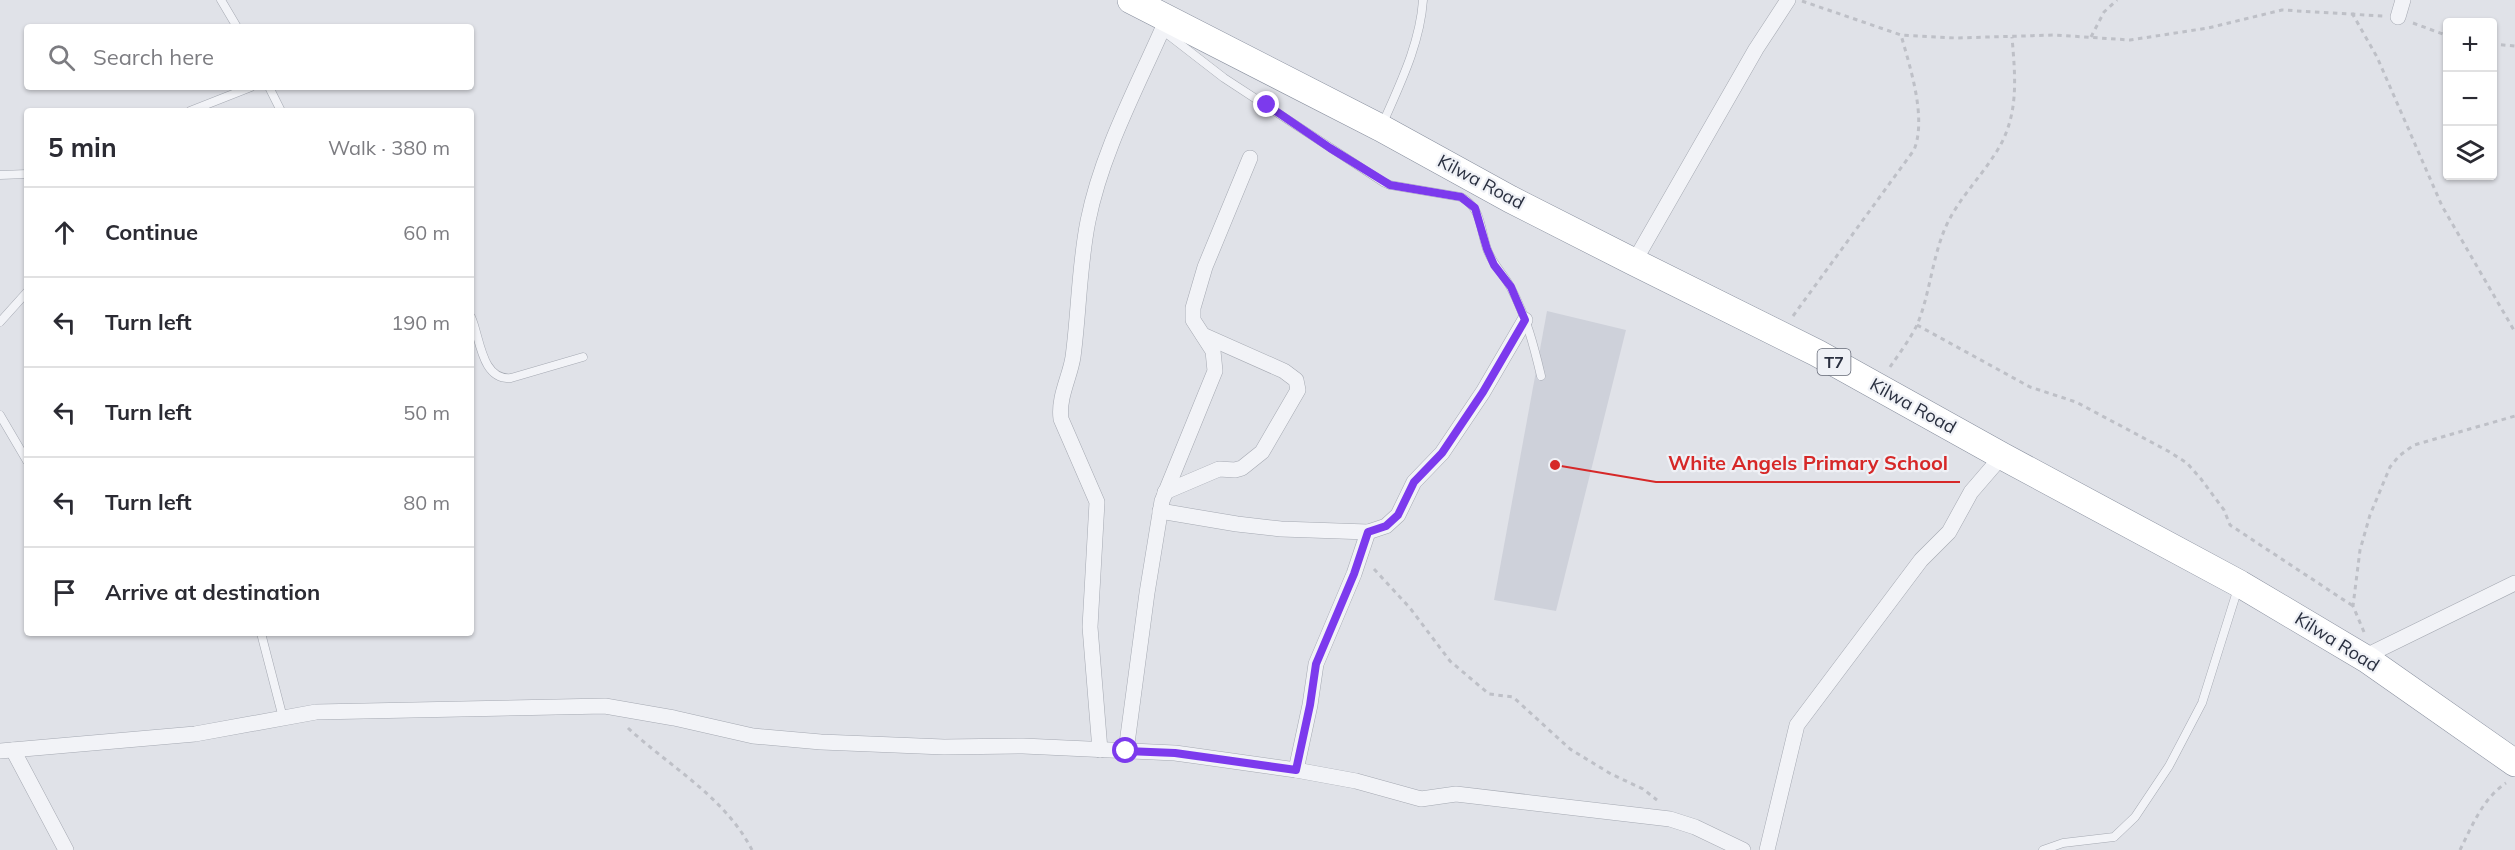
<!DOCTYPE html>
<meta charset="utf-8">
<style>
body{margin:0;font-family:Mulish,sans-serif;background:#f2f2f3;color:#2b2b33}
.controls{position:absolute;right:18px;top:18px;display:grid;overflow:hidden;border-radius:6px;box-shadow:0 2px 4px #0004}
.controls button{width:54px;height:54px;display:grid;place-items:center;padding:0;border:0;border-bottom:2px solid #e1e1e2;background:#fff;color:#2b2b33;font:30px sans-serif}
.stop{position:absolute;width:18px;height:18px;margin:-14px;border:4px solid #7c3aed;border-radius:50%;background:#fff}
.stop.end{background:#7c3aed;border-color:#fff;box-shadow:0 2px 6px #0008}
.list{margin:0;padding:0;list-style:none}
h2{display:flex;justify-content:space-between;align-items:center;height:78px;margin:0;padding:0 24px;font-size:26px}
h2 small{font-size:20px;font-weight:400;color:#7c7c81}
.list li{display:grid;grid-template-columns:39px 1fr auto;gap:18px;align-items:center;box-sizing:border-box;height:90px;padding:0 24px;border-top:2px solid #e1e1e2}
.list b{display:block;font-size:22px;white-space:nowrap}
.list em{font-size:20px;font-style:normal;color:#7c7c81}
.icon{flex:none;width:33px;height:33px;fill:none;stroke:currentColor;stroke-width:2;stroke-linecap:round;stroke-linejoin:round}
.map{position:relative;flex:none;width:2515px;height:850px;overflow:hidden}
.search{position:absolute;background:#fff;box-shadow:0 2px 4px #0004;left:24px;top:24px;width:450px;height:66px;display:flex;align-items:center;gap:15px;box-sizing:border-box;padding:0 21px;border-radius:6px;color:#7c7c81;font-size:22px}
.panel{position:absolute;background:#fff;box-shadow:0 2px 4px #0004;left:24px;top:108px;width:450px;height:528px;border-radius:6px}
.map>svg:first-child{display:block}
</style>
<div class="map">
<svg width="2515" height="850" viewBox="0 0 2515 850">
<rect width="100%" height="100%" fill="#e0e2e8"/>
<path fill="#ced1da" d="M1547,311L1626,330L1556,611L1494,600Z"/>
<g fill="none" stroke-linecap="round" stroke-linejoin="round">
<g stroke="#a5a9b2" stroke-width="9">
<g id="lane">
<path d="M221,0L237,27"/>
<path d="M1162,30L1224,78L1383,182L1390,185L1461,197C1482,208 1480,229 1487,249C1492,264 1504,274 1511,288C1526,316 1534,346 1541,376"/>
<path d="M269,87L281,111"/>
<path d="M190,111L251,87"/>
<path d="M1383,123C1400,84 1420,44 1423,0"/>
<path d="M0,175L27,174"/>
<path d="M471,317C480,336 481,381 511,378L583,357"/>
<path d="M0,322L27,292"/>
<path d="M0,415L27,461"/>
<path d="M261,633L283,718"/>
<path d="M2043,850L2063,843L2114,837L2135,817L2169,766L2202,703L2238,588"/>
</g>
</g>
<g stroke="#a5a9b2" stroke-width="16">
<g id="street">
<path d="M2398,17L2403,0"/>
<path d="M1634,262L1756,49L1788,0"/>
<path d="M1165,492L1219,469L1235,470L1242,468L1262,452L1298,390L1296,380L1284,371L1203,335"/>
<path d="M1160,511L1237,524L1281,529L1368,532L1386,526L1398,515L1414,482L1442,453L1483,392L1525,320"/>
<path d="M2368,660L2374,652L2515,583"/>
<path d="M13,750L66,850"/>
<path d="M1100,750L1090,627L1097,502L1061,419C1058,397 1070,377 1073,357C1079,312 1079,266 1088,221C1101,155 1135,91 1162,30L1169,19"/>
<path d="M0,751L195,734L316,712L605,706L674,718L753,736L821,742L944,747L1023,746L1175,753L1296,770L1356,781L1421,799L1456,794L1670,819L1695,827L1743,850"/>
<path d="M1126,751L1147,593L1162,501L1215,371L1213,351L1193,320V308L1205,267L1250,158"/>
<path d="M1296,770L1310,705L1316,664L1354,574L1368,532"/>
<path d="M1767,850L1797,725L1921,560L1949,532L1971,492L2002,456"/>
</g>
</g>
<g stroke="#888f9e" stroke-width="28">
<path id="highway" d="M1131,0L1381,128L1510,199L1634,262L1817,353L2002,456L2240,584L2368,660L2515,763"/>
</g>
<g stroke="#bec0c7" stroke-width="3" stroke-dasharray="4.5 4.5" stroke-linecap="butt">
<path d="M1802,1L1901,35L1956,38L2055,35L2130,40L2208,28L2282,10L2383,16"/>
<path d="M2352,13L2377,57L2442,206L2515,332"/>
<path d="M2413,23L2448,36"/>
<path d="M2091,37L2104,12L2117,0"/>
<path d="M2492,44L2515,46"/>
<path d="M1793,316L1914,150C1927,118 1910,67 1901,35"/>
<path d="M1917,325L2030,387L2076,402L2168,451L2187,463L2201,479L2224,510L2230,525L2353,606"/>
<path d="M1890,367C1899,354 1910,339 1917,325C1930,295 1932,256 1947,224C1961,195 1985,173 2001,144C2019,110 2015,74 2012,37"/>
<path d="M1374,569L1410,608L1450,661L1489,694L1513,697L1570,749L1611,774L1643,789L1657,800"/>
<path d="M2364,632L2353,606L2360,550L2370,515L2390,467L2399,456L2414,445L2515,416"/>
<path d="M628,728C670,767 725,797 752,850"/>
<path d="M2460,850C2472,826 2483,798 2506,783"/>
</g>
<use href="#lane" stroke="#f2f3f7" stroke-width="8"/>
<use href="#street" stroke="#f2f3f7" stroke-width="15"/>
<use href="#highway" stroke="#fff" stroke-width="27"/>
</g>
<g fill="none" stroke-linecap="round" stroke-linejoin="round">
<path stroke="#7c3aed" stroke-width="8" d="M1126,751L1175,753L1296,770L1310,705L1316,664L1354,574L1368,532L1386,526L1398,515L1414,482L1442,453L1483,392L1525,320L1511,287L1494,265L1487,249L1475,208L1461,197L1390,185L1330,148L1267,105"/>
</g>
<g text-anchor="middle" stroke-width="4.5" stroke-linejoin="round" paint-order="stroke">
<rect fill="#eff1f6" stroke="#646976" stroke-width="1.5" x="1817.5" y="349" width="33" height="26" rx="4.5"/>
<g font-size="16" font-weight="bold" fill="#292f3f">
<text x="1834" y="368">T7</text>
</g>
<g font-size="18" fill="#292f3f" stroke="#eff1f6">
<text transform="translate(1481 182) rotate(28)" y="6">Kilwa Road</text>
<text transform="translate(1913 406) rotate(29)" y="6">Kilwa Road</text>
<text transform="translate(2337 642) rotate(32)" y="6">Kilwa Road</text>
</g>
</g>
<path fill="none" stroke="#d62828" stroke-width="2" d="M1555 465L1656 482H1960"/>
<circle fill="#d62828" stroke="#eff1f6" stroke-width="2" cx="1555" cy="465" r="6"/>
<g font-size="20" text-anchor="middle" font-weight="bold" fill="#d62828" stroke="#eff1f6" stroke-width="4.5" stroke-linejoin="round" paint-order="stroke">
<text x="1808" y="470">White Angels Primary School</text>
</g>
</svg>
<div class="controls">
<button>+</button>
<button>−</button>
<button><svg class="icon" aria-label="layers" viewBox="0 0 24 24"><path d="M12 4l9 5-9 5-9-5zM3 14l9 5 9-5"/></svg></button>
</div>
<div class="stop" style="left:1126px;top:751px"></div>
<div class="stop end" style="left:1267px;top:105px"></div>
<div class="search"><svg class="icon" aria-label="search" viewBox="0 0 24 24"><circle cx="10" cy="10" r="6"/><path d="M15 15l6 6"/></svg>Search here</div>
<section class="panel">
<h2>5 min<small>Walk · 380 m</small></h2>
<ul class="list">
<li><svg class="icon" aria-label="ahead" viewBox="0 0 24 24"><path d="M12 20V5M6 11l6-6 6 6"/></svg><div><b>Continue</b></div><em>60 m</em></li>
<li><svg class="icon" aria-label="left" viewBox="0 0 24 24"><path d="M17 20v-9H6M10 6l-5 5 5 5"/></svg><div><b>Turn left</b></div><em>190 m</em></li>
<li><svg class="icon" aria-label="left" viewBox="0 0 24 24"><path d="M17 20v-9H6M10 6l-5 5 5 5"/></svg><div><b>Turn left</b></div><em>50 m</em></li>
<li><svg class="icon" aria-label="left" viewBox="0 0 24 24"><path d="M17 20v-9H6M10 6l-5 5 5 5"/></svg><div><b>Turn left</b></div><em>80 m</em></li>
<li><svg class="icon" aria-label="arrive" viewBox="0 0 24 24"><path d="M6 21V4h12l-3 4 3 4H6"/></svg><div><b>Arrive at destination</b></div></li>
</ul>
</section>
</div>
